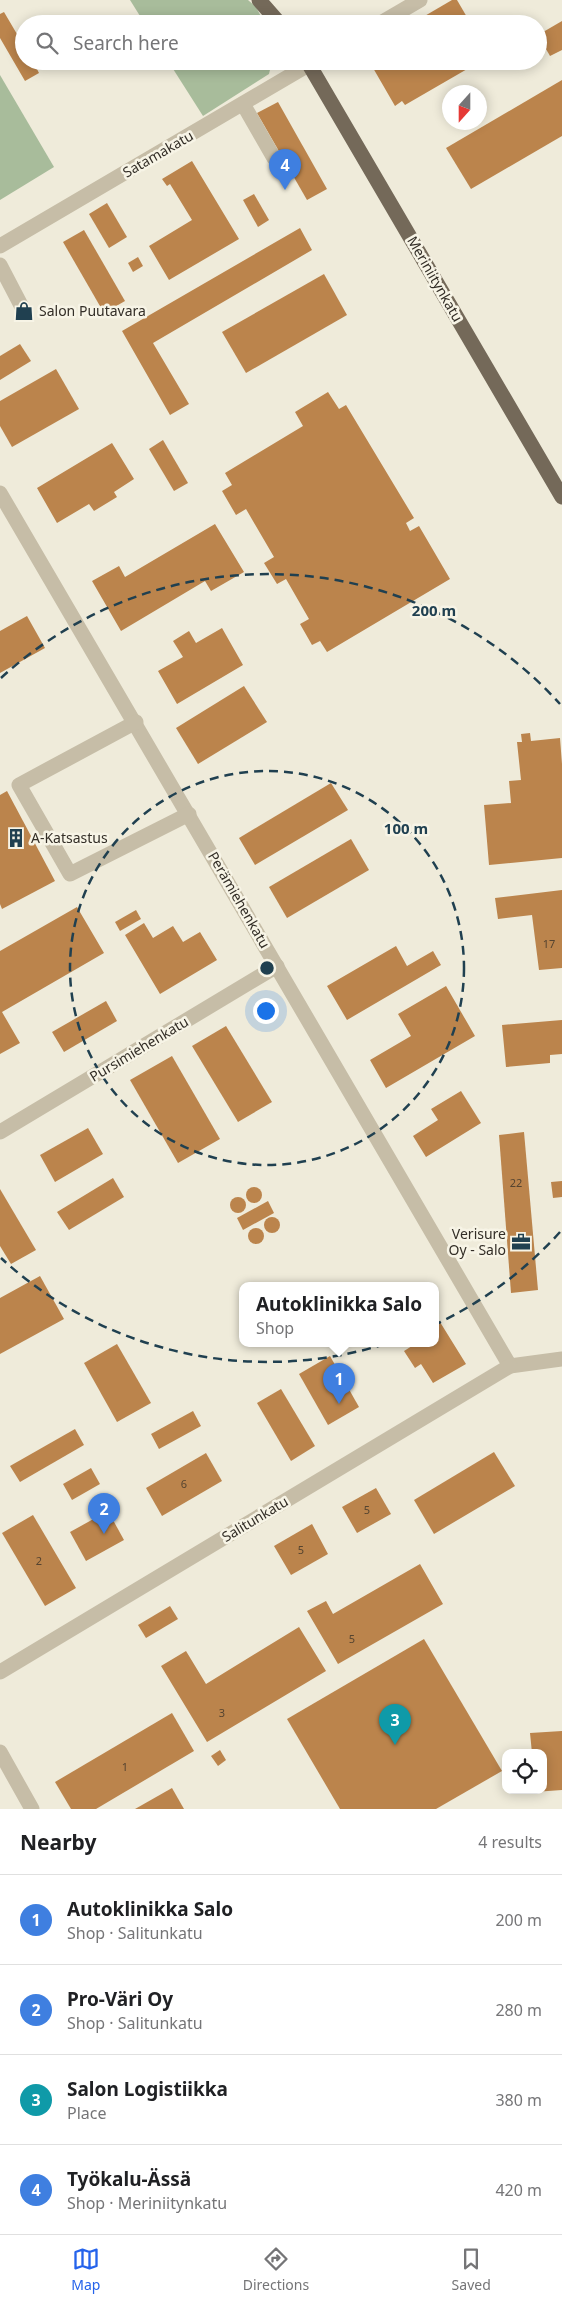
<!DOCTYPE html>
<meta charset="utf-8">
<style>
body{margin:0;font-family:"Noto Sans",sans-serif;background:#f2f2f2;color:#202124}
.controls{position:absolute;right:15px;bottom:15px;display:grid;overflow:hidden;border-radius:10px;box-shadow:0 2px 12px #0003}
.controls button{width:45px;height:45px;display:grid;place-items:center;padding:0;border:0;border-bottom:1px solid #e0e0e0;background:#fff;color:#202124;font:25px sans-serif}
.compass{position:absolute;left:442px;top:85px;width:45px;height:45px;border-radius:50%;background:#fff;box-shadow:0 2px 12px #0003;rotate:201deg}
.you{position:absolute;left:265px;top:1010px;width:18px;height:18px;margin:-12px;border:4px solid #fff;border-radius:50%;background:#1a73e8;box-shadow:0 0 0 8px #1a73e833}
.badge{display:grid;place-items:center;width:32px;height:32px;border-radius:50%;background:#2563eb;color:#fff;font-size:16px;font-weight:700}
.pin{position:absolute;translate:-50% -41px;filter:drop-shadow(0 1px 2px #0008)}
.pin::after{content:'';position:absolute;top:26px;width:18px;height:15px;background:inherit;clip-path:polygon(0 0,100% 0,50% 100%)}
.popup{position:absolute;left:239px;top:1282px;width:200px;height:65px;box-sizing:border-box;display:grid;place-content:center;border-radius:10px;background:#fff;filter:drop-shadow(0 1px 4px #0005);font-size:16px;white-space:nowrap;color:#757577}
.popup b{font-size:19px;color:#202124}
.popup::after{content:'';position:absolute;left:50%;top:100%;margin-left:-10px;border:10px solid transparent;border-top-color:#fff}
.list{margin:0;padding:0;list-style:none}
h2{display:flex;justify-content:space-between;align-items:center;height:65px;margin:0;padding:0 20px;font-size:21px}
h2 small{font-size:16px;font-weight:400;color:#757577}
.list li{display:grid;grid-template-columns:32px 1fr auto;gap:15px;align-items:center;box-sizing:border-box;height:90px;padding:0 20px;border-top:1px solid #e0e0e0}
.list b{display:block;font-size:19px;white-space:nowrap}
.list p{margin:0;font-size:16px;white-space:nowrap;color:#757577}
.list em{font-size:16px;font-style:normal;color:#757577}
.icon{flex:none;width:28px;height:28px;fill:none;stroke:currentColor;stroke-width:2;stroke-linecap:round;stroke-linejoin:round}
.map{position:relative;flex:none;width:562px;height:1809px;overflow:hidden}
.search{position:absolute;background:#fff;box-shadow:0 2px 12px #0003;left:15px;right:15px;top:15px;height:55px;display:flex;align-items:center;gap:12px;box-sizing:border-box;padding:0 18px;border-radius:28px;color:#757577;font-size:19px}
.sheet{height:425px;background:#fff}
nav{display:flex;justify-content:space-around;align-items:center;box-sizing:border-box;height:70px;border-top:1px solid #e0e0e0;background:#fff;font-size:14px;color:#757577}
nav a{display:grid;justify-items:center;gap:2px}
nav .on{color:#2563eb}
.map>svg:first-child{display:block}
</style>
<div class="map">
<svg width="562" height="1809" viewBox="0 0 562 1809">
<rect width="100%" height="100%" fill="#efebda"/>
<g fill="#a8bc9b">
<path d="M130,0H248L256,7L265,24H145Z"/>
<path d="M168,61H272L269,74L203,116Z"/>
<path d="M0,75L54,167L0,200Z"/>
</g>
<g fill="#bb844c">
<path d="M452,0H457L471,24H411Z"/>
<path d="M4,12L24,46V61H33L39,73L25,81L0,38V14Z"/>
<path d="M562,21V50L550,56L538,35Z"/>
<path d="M369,61H481L405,105L402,101L395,106Z"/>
<path d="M562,80V136L471,189L446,148Z"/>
<path d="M278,102L327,189L307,200L257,113Z"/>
<path d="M192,161L239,239L169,280L149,246L192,220L170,184L167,186L162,179Z"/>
<path d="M254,194L269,220L258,227L243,200Z"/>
<path d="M107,203L127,237L109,248L89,214Z"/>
<path d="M300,228L312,250L153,343L189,404L170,415L122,331Z"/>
<path d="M84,230L125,301L104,313L63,242Z"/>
<path d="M138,257L143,266L133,272L128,263Z"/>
<path d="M324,274L347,315L246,373L222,332Z"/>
<path d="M20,344L31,361L0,380V356Z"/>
<path d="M56,369L79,409L12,447L0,426V401Z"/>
<path d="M328,392L339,409L346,405L414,518L406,523L410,531L419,526L450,579L327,652L320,641L312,645L300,624L309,619L286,579L277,584L264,563L274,557L246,509L236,515L222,491L232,485L225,473L303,426L295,412Z"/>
<path d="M163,440L188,483L174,491L149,449Z"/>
<path d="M112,443L134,479L114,492L117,497L94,511L89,504L57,523L37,488Z"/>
<path d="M215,524L244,572L211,591L205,581L121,631L92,581L119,566L125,577Z"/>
<path d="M27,616L45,648L0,673V631Z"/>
<path d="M222,628L243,665L177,704L158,671L183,657L173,641L189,631L196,643Z"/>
<path d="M244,686L267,722L198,764L176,728Z"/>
<path d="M530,733L531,741L560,738L562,764V858L489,865L484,805L511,803L509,781L521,780L517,742H522L521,734Z"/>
<path d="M331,783L348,810L255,865L239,838Z"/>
<path d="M7,791L55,881L2,909L0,904V795Z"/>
<path d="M351,839L369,870L287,918L269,887Z"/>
<path d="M562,890V968L539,970L532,915L498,919L495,898Z"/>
<path d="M77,907L104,953L2,1012L20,1043L0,1054V951Z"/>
<path d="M136,910L141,919L120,931L115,922Z"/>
<path d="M144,923L153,938L173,926L183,942L200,932L217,960L160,994L125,935Z"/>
<path d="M396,946L407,966L433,951L441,965L347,1020L327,986Z"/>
<path d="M446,986L475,1036L386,1088L370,1060L411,1036L398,1014Z"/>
<path d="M106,1001L117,1021L64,1052L52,1032Z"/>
<path d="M562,1020V1054L550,1055V1063L506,1067L502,1025Z"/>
<path d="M226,1026L272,1102L238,1122L192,1046Z"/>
<path d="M172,1056L220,1139L178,1163L130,1080Z"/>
<path d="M461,1091L481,1123L426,1157L413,1136L438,1120L431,1109Z"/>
<path d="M88,1128L103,1154L55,1182L40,1155Z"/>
<path d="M524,1132L538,1290L511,1293L499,1135Z"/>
<path d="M113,1178L124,1197L69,1230L57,1212Z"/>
<path d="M562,1181V1197L553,1198L551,1182Z"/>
<circle cx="254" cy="1195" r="8"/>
<path d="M0,1189L36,1250L11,1264L0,1246Z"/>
<circle cx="238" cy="1205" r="8"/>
<path d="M268,1201L274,1213L243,1230L237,1218Z"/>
<circle cx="272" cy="1225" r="8"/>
<circle cx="256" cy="1236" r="8"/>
<path d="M40,1276L64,1319L0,1354V1298Z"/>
<path d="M435,1314L466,1364L433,1383L421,1364L415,1368L404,1351L412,1346L409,1343H435Z"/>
<path d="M117,1344L151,1403L117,1422L84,1363Z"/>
<path d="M330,1356L359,1407L328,1425L299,1374Z"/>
<path d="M281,1389L315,1446L291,1461L257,1403Z"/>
<path d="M193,1411L201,1426L159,1449L151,1434Z"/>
<path d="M75,1429L84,1445L20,1482L10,1466Z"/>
<path d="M494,1452L515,1486L434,1534L414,1500Z"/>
<path d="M206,1453L222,1481L162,1516L146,1488Z"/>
<path d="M91,1468L100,1484L72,1500L63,1484Z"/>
<path d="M376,1488L391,1514L357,1533L342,1507Z"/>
<path d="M108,1511L124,1540L86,1561L70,1532Z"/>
<path d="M33,1515L76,1588L45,1606L2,1533Z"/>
<path d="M312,1524L328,1554L291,1575L274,1546Z"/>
<path d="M420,1564L443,1604L338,1664L307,1611L326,1601L333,1614Z"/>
<path d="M170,1606L178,1619L146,1638L138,1625Z"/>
<path d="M299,1627L326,1671L207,1742L161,1666L186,1651L206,1684Z"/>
<path d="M424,1639L502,1771L436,1809H340L287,1719Z"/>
<path d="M172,1713L194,1751L96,1809H71L55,1782Z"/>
<path d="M562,1731V1790L534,1792V1790H543V1753H532L530,1733Z"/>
<path d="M220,1750L226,1760L218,1766L211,1756Z"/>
<path d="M172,1788L184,1809H135Z"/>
</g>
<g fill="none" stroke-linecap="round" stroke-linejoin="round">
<g stroke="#c6bda7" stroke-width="15">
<path d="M379,24L420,0"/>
<path d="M243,104L274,158"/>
<path d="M0,246L315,61"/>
<path d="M0,265L24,311"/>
<path d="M0,493L510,1366L562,1359"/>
<path d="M136,722L19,785L70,874L189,814"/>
<path d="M0,1132L277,966"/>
<path d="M0,1672L510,1366"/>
<path d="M0,1752L32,1809"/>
</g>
<g stroke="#746959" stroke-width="15">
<path d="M259,0L280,24"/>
<path d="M307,61L562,497"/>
</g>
</g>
<g fill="none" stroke="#204050" stroke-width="2.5" stroke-dasharray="9 6">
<circle cx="267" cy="968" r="197"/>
<path d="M560 1232A394 394 0 0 1 1 1258M1 678A394 394 0 0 1 560 704"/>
</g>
<defs>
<g id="shop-bare" transform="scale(1.5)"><path d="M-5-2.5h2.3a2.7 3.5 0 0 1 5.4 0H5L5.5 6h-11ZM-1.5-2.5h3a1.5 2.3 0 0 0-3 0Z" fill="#204050" stroke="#f7f4e6" stroke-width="2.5" paint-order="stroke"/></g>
<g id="building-bare" transform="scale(1.5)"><path d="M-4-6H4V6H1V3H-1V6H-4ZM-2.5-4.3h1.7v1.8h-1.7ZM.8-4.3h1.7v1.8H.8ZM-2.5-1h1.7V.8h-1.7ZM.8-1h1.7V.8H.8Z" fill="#204050" stroke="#f7f4e6" stroke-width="2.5" paint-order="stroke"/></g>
<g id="office-bare" transform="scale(1.5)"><path d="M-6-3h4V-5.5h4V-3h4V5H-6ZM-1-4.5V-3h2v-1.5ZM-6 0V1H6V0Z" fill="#204050" stroke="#f7f4e6" stroke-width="2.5" paint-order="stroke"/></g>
</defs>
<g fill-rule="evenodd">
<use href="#shop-bare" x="24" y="311"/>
<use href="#building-bare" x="16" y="838"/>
<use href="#office-bare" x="521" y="1242"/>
</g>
<g text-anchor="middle" stroke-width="5" stroke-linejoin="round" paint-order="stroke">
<g font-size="11" fill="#554430">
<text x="549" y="948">17</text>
<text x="516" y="1187">22</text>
<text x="184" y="1488">6</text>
<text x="367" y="1514">5</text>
<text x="301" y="1554">5</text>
<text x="39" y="1565">2</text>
<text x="352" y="1643">5</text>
<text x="222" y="1717">3</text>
<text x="125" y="1771">1</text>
</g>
<g font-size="14" fill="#332e27" stroke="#f7f4e6">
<text transform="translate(158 154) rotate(-30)" y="5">Satamakatu</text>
<text transform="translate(435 279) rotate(60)" y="5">Meriniitynkatu</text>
<text transform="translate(239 900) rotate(60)" y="5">Perämiehenkatu</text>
<text transform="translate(139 1049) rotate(-31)" y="5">Pursimiehenkatu</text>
<text transform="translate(255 1519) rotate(-31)" y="5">Salitunkatu</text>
</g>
<g font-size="14" fill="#332e27" stroke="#f7f4e6" text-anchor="start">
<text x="39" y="316">Salon Puutavara</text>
<text x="31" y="843">A-Katsastus</text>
<text x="506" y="1239" text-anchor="end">Verisure<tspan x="506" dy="16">Oy - Salo</tspan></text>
</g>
</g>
<circle cx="267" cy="968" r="8" fill="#204050" stroke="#f7f4e6" stroke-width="2.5"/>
<g font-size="15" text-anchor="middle" font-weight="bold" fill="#204050" stroke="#f7f4e6" stroke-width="5" stroke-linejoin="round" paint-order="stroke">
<text x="434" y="616">200 m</text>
<text x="406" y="834">100 m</text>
</g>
</svg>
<div class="controls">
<button><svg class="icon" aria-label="locate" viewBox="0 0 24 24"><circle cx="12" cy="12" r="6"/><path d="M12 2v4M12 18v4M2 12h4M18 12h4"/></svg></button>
</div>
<svg class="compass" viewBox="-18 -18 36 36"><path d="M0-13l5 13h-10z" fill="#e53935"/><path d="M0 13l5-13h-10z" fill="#757577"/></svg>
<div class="you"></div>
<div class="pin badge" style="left:339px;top:1404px;background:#3f7fe0">1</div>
<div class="popup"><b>Autoklinikka Salo</b>Shop</div>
<div class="pin badge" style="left:104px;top:1534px;background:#3f7fe0">2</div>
<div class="pin badge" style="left:395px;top:1745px;background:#0f9aa8">3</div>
<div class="pin badge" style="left:285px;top:190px;background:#3f7fe0">4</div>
<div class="search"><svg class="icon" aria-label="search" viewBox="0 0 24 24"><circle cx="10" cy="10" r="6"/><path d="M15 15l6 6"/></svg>Search here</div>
</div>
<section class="sheet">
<h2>Nearby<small>4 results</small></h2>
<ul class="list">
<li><span class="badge" style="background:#3f7fe0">1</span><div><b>Autoklinikka Salo</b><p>Shop · Salitunkatu</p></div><em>200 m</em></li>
<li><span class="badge" style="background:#3f7fe0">2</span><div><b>Pro-Väri Oy</b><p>Shop · Salitunkatu</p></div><em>280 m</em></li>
<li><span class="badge" style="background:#0f9aa8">3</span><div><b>Salon Logistiikka</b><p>Place</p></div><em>380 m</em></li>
<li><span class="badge" style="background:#3f7fe0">4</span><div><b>Työkalu-Ässä</b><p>Shop · Meriniitynkatu</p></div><em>420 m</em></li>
</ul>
</section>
<nav>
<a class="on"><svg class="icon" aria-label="map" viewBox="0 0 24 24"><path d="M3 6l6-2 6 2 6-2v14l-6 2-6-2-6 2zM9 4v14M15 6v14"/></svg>Map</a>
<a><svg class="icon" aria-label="directions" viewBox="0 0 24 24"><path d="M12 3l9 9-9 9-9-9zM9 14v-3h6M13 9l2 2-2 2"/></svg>Directions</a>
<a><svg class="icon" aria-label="saved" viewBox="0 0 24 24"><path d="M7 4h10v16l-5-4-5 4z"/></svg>Saved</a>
</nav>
